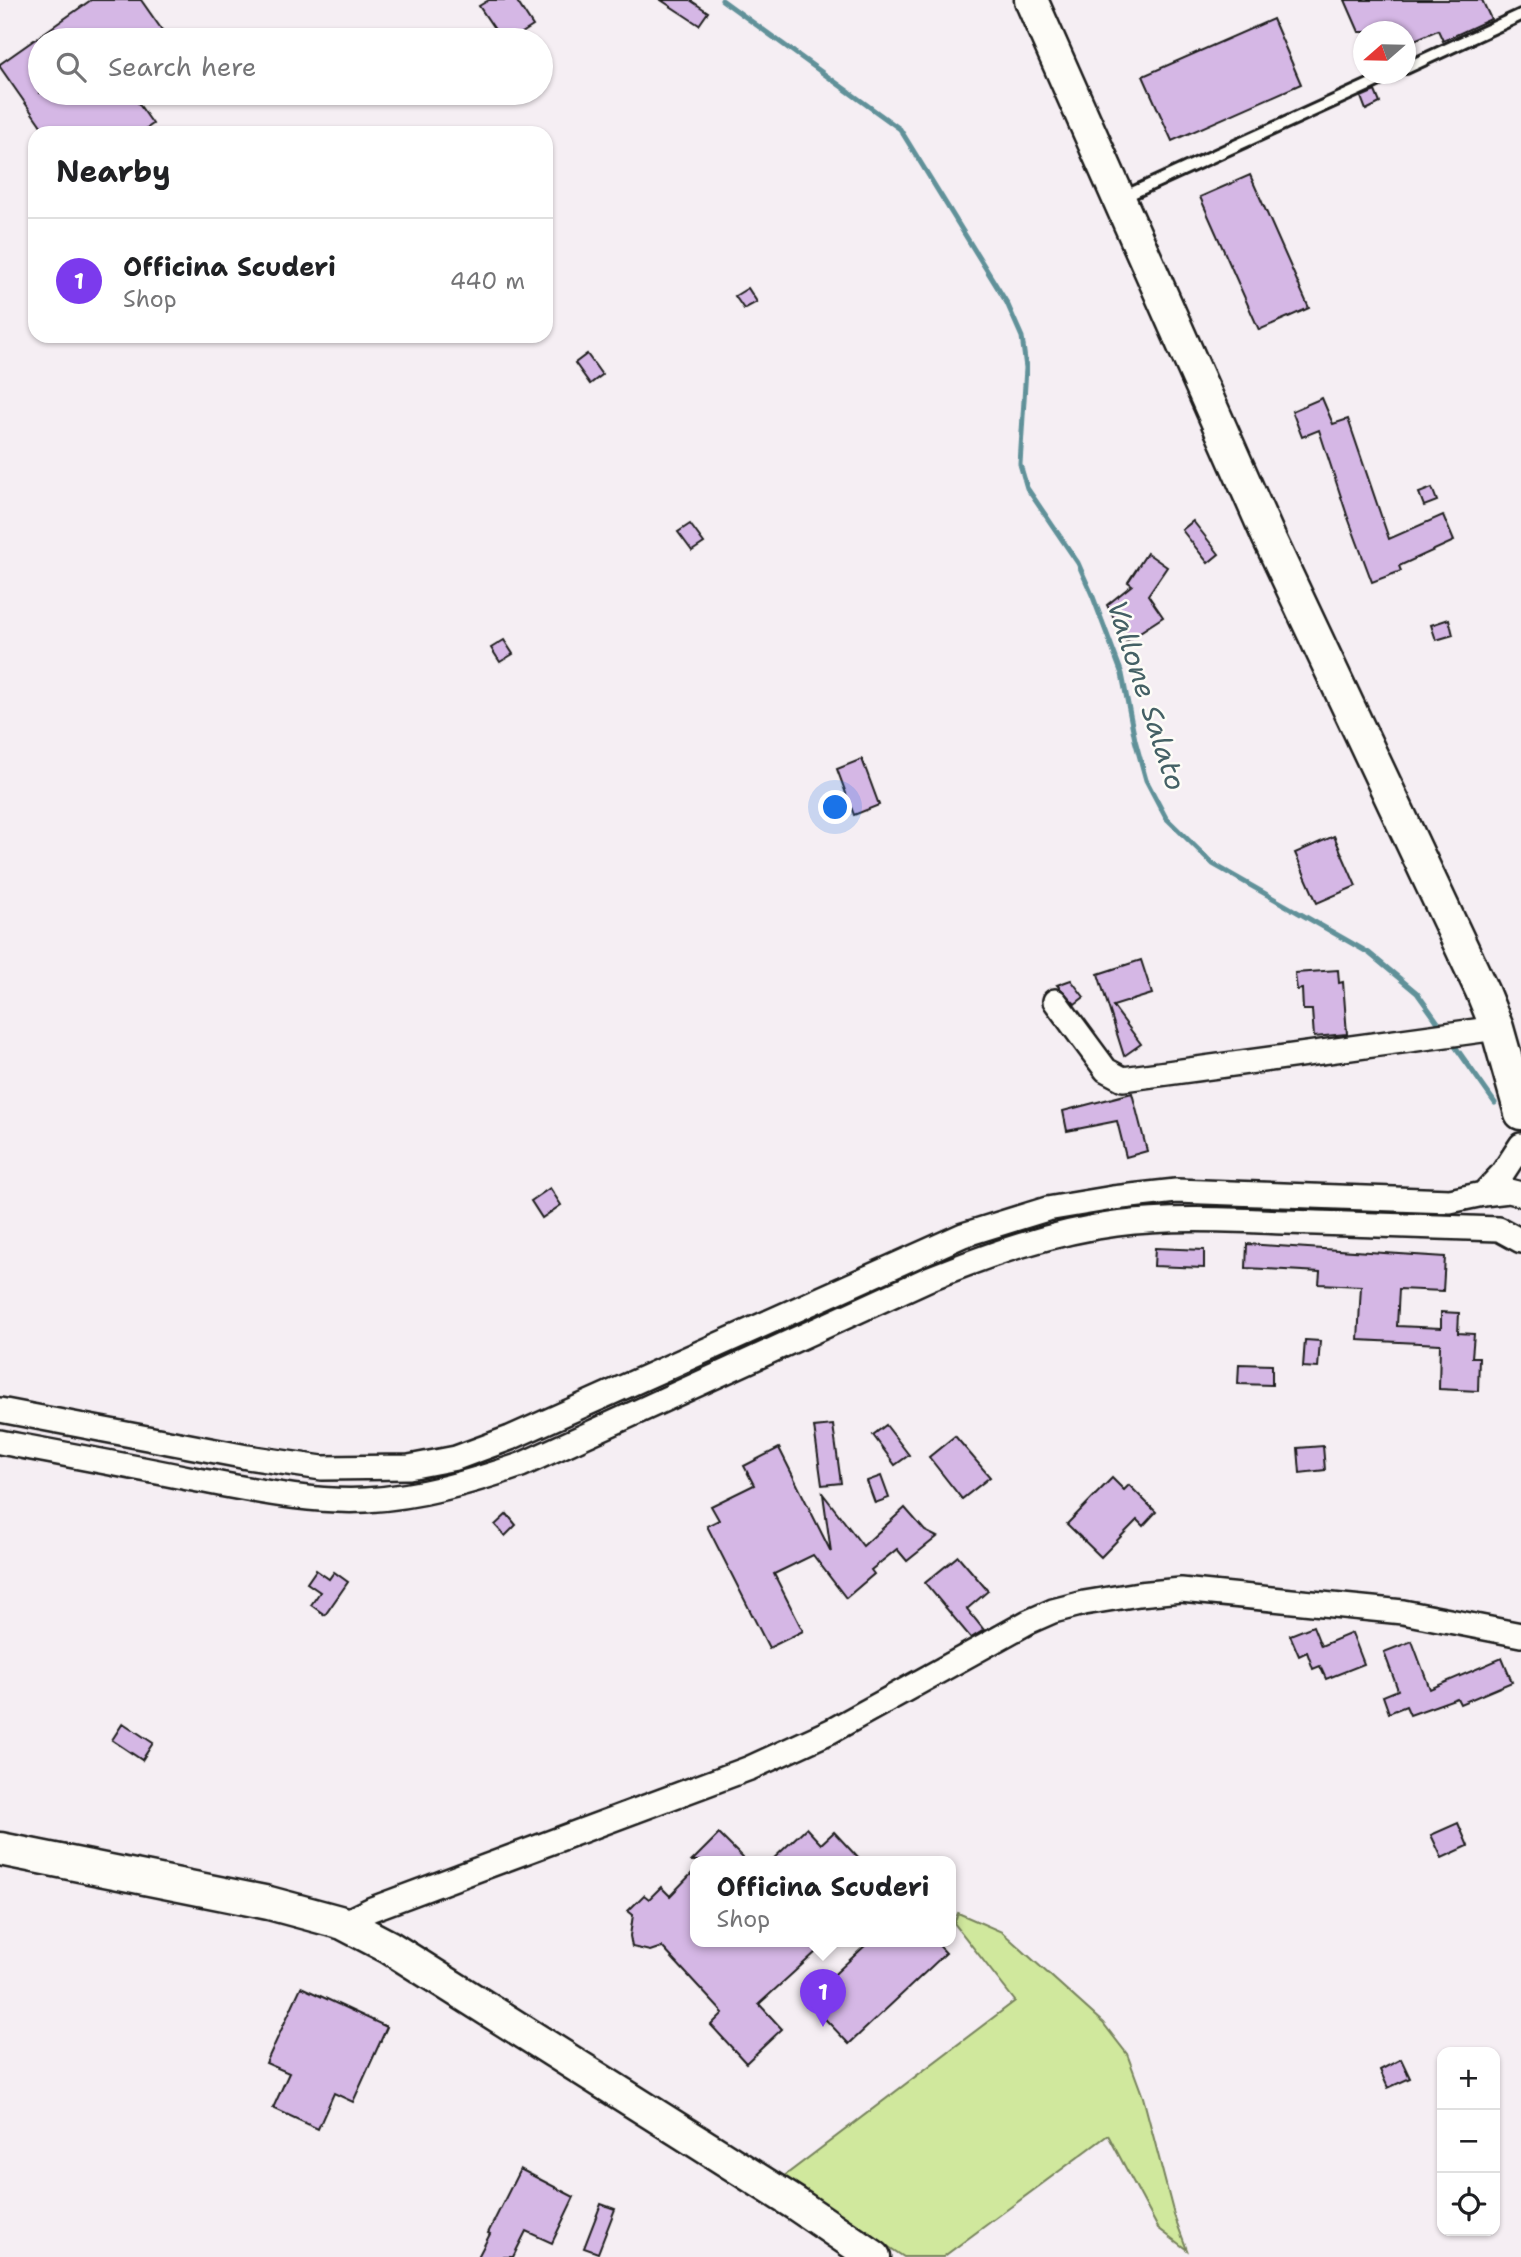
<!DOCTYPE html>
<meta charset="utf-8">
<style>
body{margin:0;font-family:"Shantell Sans",sans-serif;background:#f2f2f2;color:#202124}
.controls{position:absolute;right:21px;bottom:21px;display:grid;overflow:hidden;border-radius:14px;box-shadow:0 2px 5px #0004}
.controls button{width:63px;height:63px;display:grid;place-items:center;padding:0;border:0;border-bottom:2px solid #e0e0e0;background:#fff;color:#202124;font:35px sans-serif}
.compass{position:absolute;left:1353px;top:21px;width:63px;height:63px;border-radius:50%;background:#fff;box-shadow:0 2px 5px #0004;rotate:250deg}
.you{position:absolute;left:836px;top:808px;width:24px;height:24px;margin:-18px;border:5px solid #fff;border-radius:50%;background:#1a73e8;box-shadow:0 0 0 10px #1a73e833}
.badge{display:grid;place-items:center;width:46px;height:46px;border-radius:50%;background:#7c3aed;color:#fff;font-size:23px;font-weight:700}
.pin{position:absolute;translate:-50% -58px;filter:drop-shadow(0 2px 4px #0008)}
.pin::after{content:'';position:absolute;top:37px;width:24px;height:21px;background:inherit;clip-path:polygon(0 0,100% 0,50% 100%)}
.popup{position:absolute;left:690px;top:1856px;width:266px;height:91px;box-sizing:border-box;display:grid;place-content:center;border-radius:14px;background:#fff;filter:drop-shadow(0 2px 5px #0005);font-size:23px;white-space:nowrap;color:#757577}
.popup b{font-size:26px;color:#202124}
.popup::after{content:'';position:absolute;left:50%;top:100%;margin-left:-14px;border:14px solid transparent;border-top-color:#fff}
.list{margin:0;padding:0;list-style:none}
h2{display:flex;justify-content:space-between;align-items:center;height:91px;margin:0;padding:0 28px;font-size:30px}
h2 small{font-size:23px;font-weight:400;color:#757577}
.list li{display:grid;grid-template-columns:46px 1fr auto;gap:21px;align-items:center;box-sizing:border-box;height:126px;padding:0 28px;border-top:2px solid #e0e0e0}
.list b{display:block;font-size:26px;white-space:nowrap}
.list p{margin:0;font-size:23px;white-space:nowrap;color:#757577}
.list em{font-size:23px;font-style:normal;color:#757577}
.icon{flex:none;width:38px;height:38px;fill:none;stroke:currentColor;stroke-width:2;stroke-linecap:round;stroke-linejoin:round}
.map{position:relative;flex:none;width:1521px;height:2257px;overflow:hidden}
.search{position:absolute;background:#fff;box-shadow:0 2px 5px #0004;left:28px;top:28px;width:525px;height:77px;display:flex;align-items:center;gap:18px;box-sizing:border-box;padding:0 24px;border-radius:38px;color:#757577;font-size:26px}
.panel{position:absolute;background:#fff;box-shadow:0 2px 5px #0004;left:28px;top:126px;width:525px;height:217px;border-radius:21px}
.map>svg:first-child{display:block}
</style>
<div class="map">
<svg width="1521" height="2257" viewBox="0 0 1521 2257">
<rect width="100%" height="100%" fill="#f5eef3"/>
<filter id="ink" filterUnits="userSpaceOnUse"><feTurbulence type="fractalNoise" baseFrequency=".0143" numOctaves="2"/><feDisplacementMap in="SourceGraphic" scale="14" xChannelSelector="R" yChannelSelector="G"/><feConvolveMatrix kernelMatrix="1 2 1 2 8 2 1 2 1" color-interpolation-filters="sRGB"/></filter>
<g filter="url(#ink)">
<path fill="#d0e89d" stroke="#76825c" stroke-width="2" d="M958,1913L1002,1932L1103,2023L1127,2054L1143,2097L1174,2215L1187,2250L1158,2228L1108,2135L943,2257H904L783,2177L1015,2001L954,1923Z"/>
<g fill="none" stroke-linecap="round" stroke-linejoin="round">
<g stroke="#619199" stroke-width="5">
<path d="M722,0L900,129L1007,303L1022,337L1026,368L1020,464L1027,488L1078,563L1093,597L1122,674L1135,740L1146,780L1166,818L1213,864L1369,953L1417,993L1442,1028"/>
<path d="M1452,1042L1495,1103"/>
</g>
</g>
<g fill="#d5b7e5" stroke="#1c1c1c" stroke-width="2">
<path d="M91,0H141L169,40H40V93H131L153,124L140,133H46L0,67V64Z"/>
<path d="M489,0H516L533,26L511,40H502L479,6Z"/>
<path d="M661,0H690L708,12L699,25Z"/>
<path d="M1345,0H1482L1491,19L1443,41L1438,30L1405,44V32H1359Z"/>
<path d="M1273,19L1301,84L1172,141L1143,76Z"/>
<path d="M1375,91L1380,103L1366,110L1361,97Z"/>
<path d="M1250,175L1309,308L1259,330L1200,197Z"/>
<path d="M748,288L757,302L744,309L735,296Z"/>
<path d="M587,354L602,375L590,384L575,363Z"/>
<path d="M1322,398L1333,424L1348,419L1389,539L1443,515L1454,541L1399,566L1401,571L1372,582L1347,515L1319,430L1302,437L1292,411Z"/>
<path d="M1432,488L1437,501L1424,506L1419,493Z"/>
<path d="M1193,521L1219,554L1208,563L1182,530Z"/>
<path d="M690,524L704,543L692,551L678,532Z"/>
<path d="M1147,553L1167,567L1148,595L1163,617L1126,641L1107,605L1132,585L1128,582Z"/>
<path d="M1449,619L1453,635L1436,640L1431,625Z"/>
<path d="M504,640L513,654L500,662L491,648Z"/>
<path d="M862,759L879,805L854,815L837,769Z"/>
<path d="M1334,836L1356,886L1317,903L1295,853Z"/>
<path d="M1141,960L1152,994L1113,1006L1141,1044L1124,1056L1098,974Z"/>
<path d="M1338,970L1339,983L1343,982L1347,1034L1314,1037L1312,1010H1303L1302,989L1297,990L1295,973Z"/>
<path d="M1071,980L1084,997L1075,1004L1057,985Z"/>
<path d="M1132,1093L1147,1151L1126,1157L1117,1121L1067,1131L1063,1111Z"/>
<path d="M550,1188L561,1205L542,1218L531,1201Z"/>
<path d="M1247,1244L1445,1257L1443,1291L1399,1289L1397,1326L1441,1328V1312L1459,1313L1458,1333L1474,1334L1472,1357H1479L1478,1391L1439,1389L1440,1344L1358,1340L1361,1286L1319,1284L1320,1272L1246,1268Z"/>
<path d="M1155,1248L1204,1250V1268L1154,1266Z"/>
<path d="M1305,1340L1320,1341L1318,1368L1303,1367Z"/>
<path d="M1239,1364L1272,1365V1385L1238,1384Z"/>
<path d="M833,1425L841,1483L822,1485L814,1427Z"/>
<path d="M886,1425L909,1455L895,1465L873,1435Z"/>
<path d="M955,1436L990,1477L962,1499L929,1457Z"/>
<path d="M1323,1446L1325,1470L1300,1473L1298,1448Z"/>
<path d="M779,1448L831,1552L823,1494L863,1546L905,1508L925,1531L937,1537L907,1561L897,1549L871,1570L874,1574L846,1598L813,1555L774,1574L803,1631L769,1648L707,1526L719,1520L711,1506L754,1485L744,1466Z"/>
<path d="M881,1476L889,1498L875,1503L867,1481Z"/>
<path d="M1112,1478L1124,1490L1129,1485L1156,1512L1143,1526L1137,1520L1101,1557L1067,1524Z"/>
<path d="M507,1514L516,1525L505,1536L495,1525Z"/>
<path d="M958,1556L988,1591L967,1609L984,1630L971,1638L925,1583Z"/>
<path d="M316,1570L329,1579L334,1572L348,1582L325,1615L311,1605L320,1592L307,1583Z"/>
<path d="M1313,1626L1321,1646L1352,1633L1364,1664L1326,1679L1320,1666L1313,1669L1307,1652L1299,1656L1290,1635Z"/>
<path d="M1412,1641L1430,1689L1502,1658L1512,1682L1460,1704L1457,1698L1410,1715L1406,1706L1389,1713L1383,1696L1398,1690L1384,1652Z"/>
<path d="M123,1723L153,1743L142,1760L112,1740Z"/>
<path d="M1458,1823L1468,1846L1442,1858L1431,1835Z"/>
<path d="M806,1828L821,1844L834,1832L861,1861H771Z"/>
<path d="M719,1834L746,1861H692Z"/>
<path d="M695,1870V1941H828L759,2004L782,2029L746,2063L711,2025L723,2013L662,1947L650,1951L632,1947L630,1936L633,1915L628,1911L644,1895L649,1899L661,1887L670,1896Z"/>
<path d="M870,1941H935L946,1953L849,2044L807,2000Z"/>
<path d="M301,1987L387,2027L353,2102L334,2093L318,2129L273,2108L289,2073L266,2063Z"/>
<path d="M1401,2059L1410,2078L1388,2088L1380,2070Z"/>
<path d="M520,2169L574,2197L552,2243L526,2231L513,2257H478L490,2234L488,2233Z"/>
<path d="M601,2204L615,2209L598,2253L584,2248Z"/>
</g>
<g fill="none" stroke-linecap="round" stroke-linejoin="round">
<g stroke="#1c1c1c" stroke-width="16">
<g id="lane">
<path d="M1406,68L1521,15"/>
<path d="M1121,198L1393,74"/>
</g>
</g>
<g stroke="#1c1c1c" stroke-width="28">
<g id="street">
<path d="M1055,1001L1106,1070L1123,1079L1497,1028"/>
<path d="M1483,1194L1509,1191L1521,1194"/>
<path d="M0,1410L247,1457L322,1468L409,1467L456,1458L510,1438L963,1235L1047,1209L1113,1198L1176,1191L1450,1201L1483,1194L1502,1174L1521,1145"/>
<path d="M0,1442C64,1454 129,1466 193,1479C249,1489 309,1503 366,1500C420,1497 471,1482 521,1465L928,1279C988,1255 1052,1232 1116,1224C1172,1217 1230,1220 1286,1222C1357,1225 1428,1227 1499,1229L1521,1241"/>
<path d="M343,1923L372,1909L750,1768L831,1731L1028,1622L1053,1611L1084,1603L1139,1594L1181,1590L1403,1612L1521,1635"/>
</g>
</g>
<g stroke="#1c1c1c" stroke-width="37">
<g id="secondary">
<path d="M1031,0L1269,538L1482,991L1497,1028L1521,1113"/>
<path d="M0,1849L269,1903L343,1923L389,1947L796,2204L874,2257"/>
</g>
</g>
<use href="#lane" stroke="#fdfcf7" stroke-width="10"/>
<use href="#street" stroke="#fdfcf7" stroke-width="23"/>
<use href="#secondary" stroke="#fdfcf7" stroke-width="32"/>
</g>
</g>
<g text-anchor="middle" stroke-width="5" stroke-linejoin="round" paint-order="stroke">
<g font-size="28" font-style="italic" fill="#446065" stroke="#fdfcf7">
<text transform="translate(1147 695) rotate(72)" y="10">Vallone Salato</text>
</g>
</g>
</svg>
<div class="controls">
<button>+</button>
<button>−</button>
<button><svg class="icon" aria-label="locate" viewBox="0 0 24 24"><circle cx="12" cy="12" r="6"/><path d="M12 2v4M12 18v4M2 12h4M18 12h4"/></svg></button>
</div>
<svg class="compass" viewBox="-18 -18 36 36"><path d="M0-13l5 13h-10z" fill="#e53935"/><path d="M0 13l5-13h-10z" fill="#757577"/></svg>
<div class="you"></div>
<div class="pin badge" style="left:823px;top:2027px">1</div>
<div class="popup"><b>Officina Scuderi</b>Shop</div>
<div class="search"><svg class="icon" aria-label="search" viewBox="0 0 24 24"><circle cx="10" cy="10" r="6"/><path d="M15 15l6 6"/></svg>Search here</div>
<section class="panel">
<h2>Nearby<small></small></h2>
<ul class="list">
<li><span class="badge">1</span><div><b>Officina Scuderi</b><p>Shop</p></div><em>440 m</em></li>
</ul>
</section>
</div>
